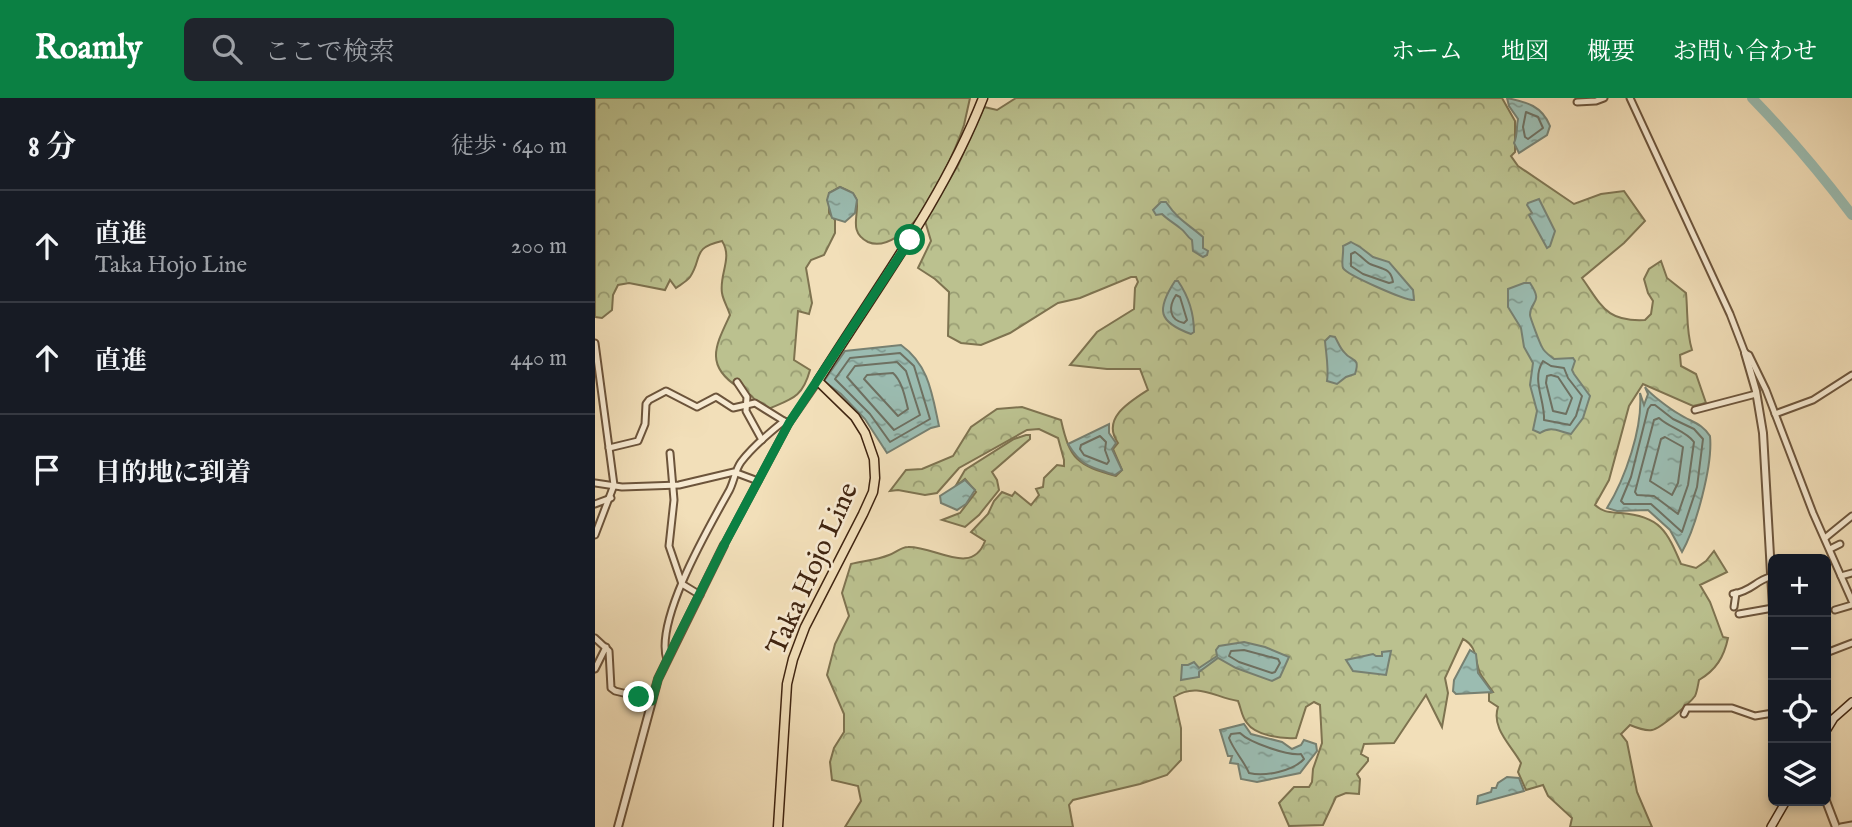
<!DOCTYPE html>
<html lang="ja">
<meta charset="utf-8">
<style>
body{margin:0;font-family:"IM FELL English","Noto Serif JP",serif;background:#20242c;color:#f1f3f6}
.controls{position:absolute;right:21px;bottom:21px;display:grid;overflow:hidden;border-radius:10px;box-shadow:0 4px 10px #0003}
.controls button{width:63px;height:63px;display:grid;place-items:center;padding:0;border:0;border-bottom:2px solid #363941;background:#171b24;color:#f1f3f6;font:35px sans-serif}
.stop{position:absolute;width:21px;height:21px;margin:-16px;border:5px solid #0b8043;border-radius:50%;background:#fff}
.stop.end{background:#0b8043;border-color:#fff;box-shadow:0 2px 7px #0008}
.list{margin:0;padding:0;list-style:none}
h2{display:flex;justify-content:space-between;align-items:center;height:91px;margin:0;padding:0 28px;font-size:30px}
h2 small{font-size:23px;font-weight:400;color:#9ea1a6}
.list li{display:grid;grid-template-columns:46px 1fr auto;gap:21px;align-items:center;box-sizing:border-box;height:112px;padding:0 28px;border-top:2px solid #363941}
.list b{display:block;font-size:26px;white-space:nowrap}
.list p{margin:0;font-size:23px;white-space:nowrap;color:#9ea1a6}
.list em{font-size:23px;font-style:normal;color:#9ea1a6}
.icon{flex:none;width:38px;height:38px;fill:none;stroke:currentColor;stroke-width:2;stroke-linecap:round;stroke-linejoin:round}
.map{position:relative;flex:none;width:1257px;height:729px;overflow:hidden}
header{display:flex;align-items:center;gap:42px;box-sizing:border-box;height:98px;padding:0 35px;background:#0b8043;color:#fff}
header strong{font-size:33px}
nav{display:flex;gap:38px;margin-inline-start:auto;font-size:24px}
.search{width:490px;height:63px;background:#20242c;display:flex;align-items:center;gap:18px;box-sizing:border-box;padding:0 24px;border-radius:10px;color:#9ea1a6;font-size:26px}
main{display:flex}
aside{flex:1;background:#171b24}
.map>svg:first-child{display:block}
</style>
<header>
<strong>Roamly</strong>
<div class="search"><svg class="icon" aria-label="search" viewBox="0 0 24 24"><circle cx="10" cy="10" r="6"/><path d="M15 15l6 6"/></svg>ここで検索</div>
<nav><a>ホーム</a><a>地図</a><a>概要</a><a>お問い合わせ</a></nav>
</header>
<main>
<aside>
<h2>8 分<small>徒歩 · 640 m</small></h2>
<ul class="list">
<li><svg class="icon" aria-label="ahead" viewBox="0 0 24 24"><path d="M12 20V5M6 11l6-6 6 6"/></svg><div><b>直進</b><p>Taka Hojo Line</p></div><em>200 m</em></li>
<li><svg class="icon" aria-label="ahead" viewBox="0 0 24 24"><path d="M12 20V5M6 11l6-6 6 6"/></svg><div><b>直進</b></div><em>440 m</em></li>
<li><svg class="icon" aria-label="arrive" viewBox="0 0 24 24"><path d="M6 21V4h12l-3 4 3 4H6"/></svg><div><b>目的地に到着</b></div></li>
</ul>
</aside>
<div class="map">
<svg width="1257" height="729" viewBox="0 0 1257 729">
<defs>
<pattern id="forest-crowns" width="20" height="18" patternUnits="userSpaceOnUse" patternTransform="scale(1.75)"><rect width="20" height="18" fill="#bbc18f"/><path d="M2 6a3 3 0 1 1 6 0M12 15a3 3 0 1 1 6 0" fill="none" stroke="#999d73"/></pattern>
<pattern id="water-ripples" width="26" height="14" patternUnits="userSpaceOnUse" patternTransform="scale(1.75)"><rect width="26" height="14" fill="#9bbcb1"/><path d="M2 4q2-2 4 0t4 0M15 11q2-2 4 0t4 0" fill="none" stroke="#80998f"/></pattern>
</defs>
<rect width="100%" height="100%" fill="#f2dfb9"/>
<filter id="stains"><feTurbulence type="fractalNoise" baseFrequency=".00286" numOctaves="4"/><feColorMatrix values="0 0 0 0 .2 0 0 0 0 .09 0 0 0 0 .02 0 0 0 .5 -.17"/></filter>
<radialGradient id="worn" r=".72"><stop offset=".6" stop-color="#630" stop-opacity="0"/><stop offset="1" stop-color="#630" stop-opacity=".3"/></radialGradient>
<g fill="url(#forest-crowns)" stroke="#7e7350" stroke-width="2">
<path d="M0,0H375C373,9 371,18 369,27C361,51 339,99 323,119C313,132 291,152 273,144C249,132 270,110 258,96C255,93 249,91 245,89L234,95V115L240,122V135L229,157L216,162L211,170L217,205L214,216L203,213L199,262L215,272C207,301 196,301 171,312L163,308C159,297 152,295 143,289C109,267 121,247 135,217C133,210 128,202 127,195C124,176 138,160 127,143C96,150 108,160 95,179C92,183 85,187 81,190L75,182L70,192L34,185L23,187L18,197L17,212L7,220L0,219Z"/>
<path d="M421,0H907L920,23V54L916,58L923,68L979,106L1006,96L1029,93L1050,123L1029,145L987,180C1007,208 1011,224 1050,222L1056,216L1058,203L1053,195L1049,181L1054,171L1066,163L1072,180L1091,195C1093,215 1091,233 1097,252L1085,257L1086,268L1101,276L1111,305L1098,308L1048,286L1034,308L1014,382L1000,407C1009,415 1015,414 1026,415C1065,418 1072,433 1086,466L1101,470L1111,463L1119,453L1132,474L1105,487L1115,504L1128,539L1133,540C1129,559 1121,572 1104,582C1103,587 1102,594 1100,598C1095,605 1065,631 1057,632C1051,633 1042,630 1035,627L1026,636L1032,644L1042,694L1057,729H975L977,720L953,698L948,687L931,692L923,674L926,665C916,647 896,630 903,609L894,603V595L898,594C894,588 888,581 885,575C879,561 883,549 868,541L850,580L853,595L847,629L831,597L799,645L769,646L766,656L773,660V663L762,676L765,681L764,696L751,695L741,699L728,727L694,728L684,705L699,689H714L717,684L718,671L727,645L725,607L719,604L711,609L701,640C685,641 660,637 652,625C647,620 646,610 643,603C619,599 602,584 579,599L586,630V662L572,677L545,686L478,702L474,707L478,729H250L266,703L263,688L237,682L235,664L239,650L249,634V616L232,577L240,546L254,518L247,495L256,466C268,463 282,462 294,457C300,455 306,449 313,449C340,448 377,479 390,443L376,434L393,416L399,403L407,394L417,398L420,394L436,407L444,397L441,391L448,389L449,380L462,367L469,368V362L463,340L444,331L432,332L364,370L342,395L330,397L303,392L295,393L311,372L327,371L358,358L376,329L402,311L427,309L466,322C475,362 482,367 521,378L527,372L518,351L523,345C506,321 534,304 553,292L545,271H512L475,267L502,234L539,211L540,190L543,184L541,179H536L485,200L463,205L415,235L386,247L366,245L353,238L354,194L340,181L323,170L336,143L330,123L363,67L389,9L402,12Z"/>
<path d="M431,337H435V341L397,374L402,382L404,392L384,417L370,429L347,422L365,415L381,394L370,381L360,389L370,372L419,341Z"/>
</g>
<g fill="url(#water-ripples)" stroke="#778071" stroke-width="2">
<path d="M912,0C932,4 947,8 955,28L952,37L924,55L919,45C923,36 921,30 923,21L914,8Z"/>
<path d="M245,89L258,95L262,102L260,115L250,124L237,120L232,102L234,95Z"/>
<path d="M944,101L960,133L955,148L952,150L934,117L937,115L932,107L933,105Z"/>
<path d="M566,104H571C584,123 592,125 608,139V150L613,153L612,157L608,159L598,153L597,142C591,138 591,134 585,130C579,125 573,122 567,116L561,117L558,112Z"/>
<path d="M756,144L765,149L778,159L794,164L818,192L819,202C811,203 752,177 748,170C746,165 749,154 748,148Z"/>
<path d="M580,183H583C594,199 599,215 599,234L596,236C563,224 561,212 580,183Z"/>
<path d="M929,185H935C949,206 935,202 935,217C935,219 945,246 947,249C949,254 955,258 959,261L978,260L980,263L977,272L979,276L995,298L988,320L976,336C964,334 957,327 945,335L938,332L942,313L935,287L938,265L929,249L926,230L913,209V191Z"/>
<path d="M735,238L740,239C743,244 745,250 749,254C756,264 766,258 760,276L751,279L742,286L732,283C734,271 731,255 730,243Z"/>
<path d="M306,247C334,267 337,296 344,328L336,330L292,355L270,321L246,296L229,283L250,253Z"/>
<path d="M1050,289C1055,296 1075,311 1084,316C1096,324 1107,325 1115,338C1118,367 1101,429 1087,454L1075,432L1053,412L1022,413L1012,410C1030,381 1048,330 1045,295L1049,307L1053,296Z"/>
<path d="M514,326V335L521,345L517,351L527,372L520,377C495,369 487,369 473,346Z"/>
<path d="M370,382L380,392L371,406L362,412L346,405L345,398Z"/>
<path d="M649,544L670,549L694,559L685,579L677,583L641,570L623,560L604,574V579L586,582L587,567H593L599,564L604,570L622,558L621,552L624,548Z"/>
<path d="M875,552L881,556L883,575L897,594L861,596L858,593L859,582Z"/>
<path d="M796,553L791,577L758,573L751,562L778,556L781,558H787V554Z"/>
<path d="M649,626L656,636L687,644L697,651L706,647L709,642L721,646L722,653L705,675L662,684L646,681L643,666L635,665L637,658H633L632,655L625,632Z"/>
<path d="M912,679L924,680L929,693L882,706L883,698L896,694L897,690H901L903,685Z"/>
</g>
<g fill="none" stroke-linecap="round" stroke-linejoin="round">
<g stroke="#6e7061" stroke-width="2">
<path d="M931,14L943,19L948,30L933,41L930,39L928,29Z"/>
<path d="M760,154C765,157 770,163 775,166C787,171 796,170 798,184L794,185L768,176L756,168V156Z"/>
<path d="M581,197L585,199L592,222L589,225C574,222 573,209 581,197Z"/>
<path d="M305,255L319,268L335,321L295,344L275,316L240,281L255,260Z"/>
<path d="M948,263L956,268L969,270L973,280L987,298L981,318L975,327L949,322C950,301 936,282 948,263Z"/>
<path d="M302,264L311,273L325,317L299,332L252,279L260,268Z"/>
<path d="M298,275C307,283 310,299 313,311L303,318L269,281L272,277Z"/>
<path d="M956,277L963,279L977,300L971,316L958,313L951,285L952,278Z"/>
<path d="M1056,307H1060L1078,321L1099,331L1108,341L1102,389L1087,434L1056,406H1029L1026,403L1036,379L1053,311Z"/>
<path d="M1064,320C1075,330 1091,333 1099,344L1093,387L1083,416L1059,398L1042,397L1040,394L1059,322Z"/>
<path d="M505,338L511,344L510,352L514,363L512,366L489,357L485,351L486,347Z"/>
<path d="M1070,339L1088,349L1083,385L1077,397L1055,383L1066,341Z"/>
<path d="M649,552L683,561L685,565L680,574L677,575L644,564L634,558L636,553Z"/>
<path d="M645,635C655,645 694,658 706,656L709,661C698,673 670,679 654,675C649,663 639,653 634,640L636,636Z"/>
</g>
<path stroke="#9bbcb1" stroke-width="10" d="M1157,0C1193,37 1226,76 1257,117"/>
<g stroke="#6c543b" stroke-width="9">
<g id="minor">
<path d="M1035,0L1135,216L1150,255L1154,257L1171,292L1218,415L1257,503"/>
<path d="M982,4L1001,3L1009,0"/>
<path d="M0,245L19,387L0,437"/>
<path d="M142,284L152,299L151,313L167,342"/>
<path d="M1100,312L1161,296"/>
<path d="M1180,316L1218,302L1257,277"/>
<path d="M14,350L43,343L50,326L51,306L54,302L71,293L102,309L121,299L138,310L160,305L189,323"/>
<path d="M75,355L79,402L74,448L87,486L105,497"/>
<path d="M0,385L27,389L84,387L139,374L163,383"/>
<path d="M0,406L16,400"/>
<path d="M1230,440L1257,418"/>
<path d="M129,447L194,325L223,283"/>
<path d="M1235,451L1245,446"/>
<path d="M1246,478L1257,475"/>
<path d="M1138,496C1157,493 1160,483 1175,479"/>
<path d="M1139,509L1141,495"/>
<path d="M1240,512L1257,507"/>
<path d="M1144,516L1178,510"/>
<path d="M0,540L14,553L16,590L20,593L57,602"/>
<path d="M1231,555L1257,545"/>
<path d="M72,562C59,523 114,429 134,393C139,384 140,372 146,364C158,348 174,335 189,323L194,325"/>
<path d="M0,571L11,549"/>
<path d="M1089,616L1092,610H1137L1160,618L1178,615"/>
<path d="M1246,729L1257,727"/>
</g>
</g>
<g stroke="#6c543b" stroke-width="10">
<g id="tertiary">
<path d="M1150,255L1161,293L1168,335L1178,510"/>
<path d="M1231,703L1241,729"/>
<path d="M23,729L63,581L129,447"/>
</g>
</g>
<g stroke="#402511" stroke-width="10">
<g id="secondary">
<path d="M1231,633L1239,620L1257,604"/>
<path d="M1176,729L1191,703"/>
</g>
</g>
<g stroke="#402511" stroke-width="11">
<path id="primary" d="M183,729L192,586L198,561L210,529L268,416L278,394L280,380L279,361L270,335L260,319L223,283C281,190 348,102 388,0"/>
</g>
<use href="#minor" stroke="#f7ead2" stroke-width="5"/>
<use href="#tertiary" stroke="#f7ead2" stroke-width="6"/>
<use href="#secondary" stroke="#f7ead2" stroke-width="7"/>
<use href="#primary" stroke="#f2dfb9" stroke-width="8"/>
</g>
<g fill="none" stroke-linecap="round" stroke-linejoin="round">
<path stroke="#0b8043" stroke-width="9" d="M44,599L57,603L63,581L82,541L129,447L194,325L315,142"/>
</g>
<g text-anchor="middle" stroke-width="5" stroke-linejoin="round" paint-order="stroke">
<g font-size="28" fill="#402511" stroke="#f7ead2">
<text transform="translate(216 470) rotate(-66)" y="10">Taka Hojo Line</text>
</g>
</g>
<rect width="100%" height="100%" filter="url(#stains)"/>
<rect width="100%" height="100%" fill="url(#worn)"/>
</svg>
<div class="controls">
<button>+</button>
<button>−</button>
<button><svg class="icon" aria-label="locate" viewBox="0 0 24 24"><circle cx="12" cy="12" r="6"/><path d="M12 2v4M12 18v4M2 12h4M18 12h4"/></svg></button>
<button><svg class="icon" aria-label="layers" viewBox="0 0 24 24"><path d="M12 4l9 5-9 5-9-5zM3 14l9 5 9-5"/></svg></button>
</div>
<div class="stop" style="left:315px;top:142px"></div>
<div class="stop end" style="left:44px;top:599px"></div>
</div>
</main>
